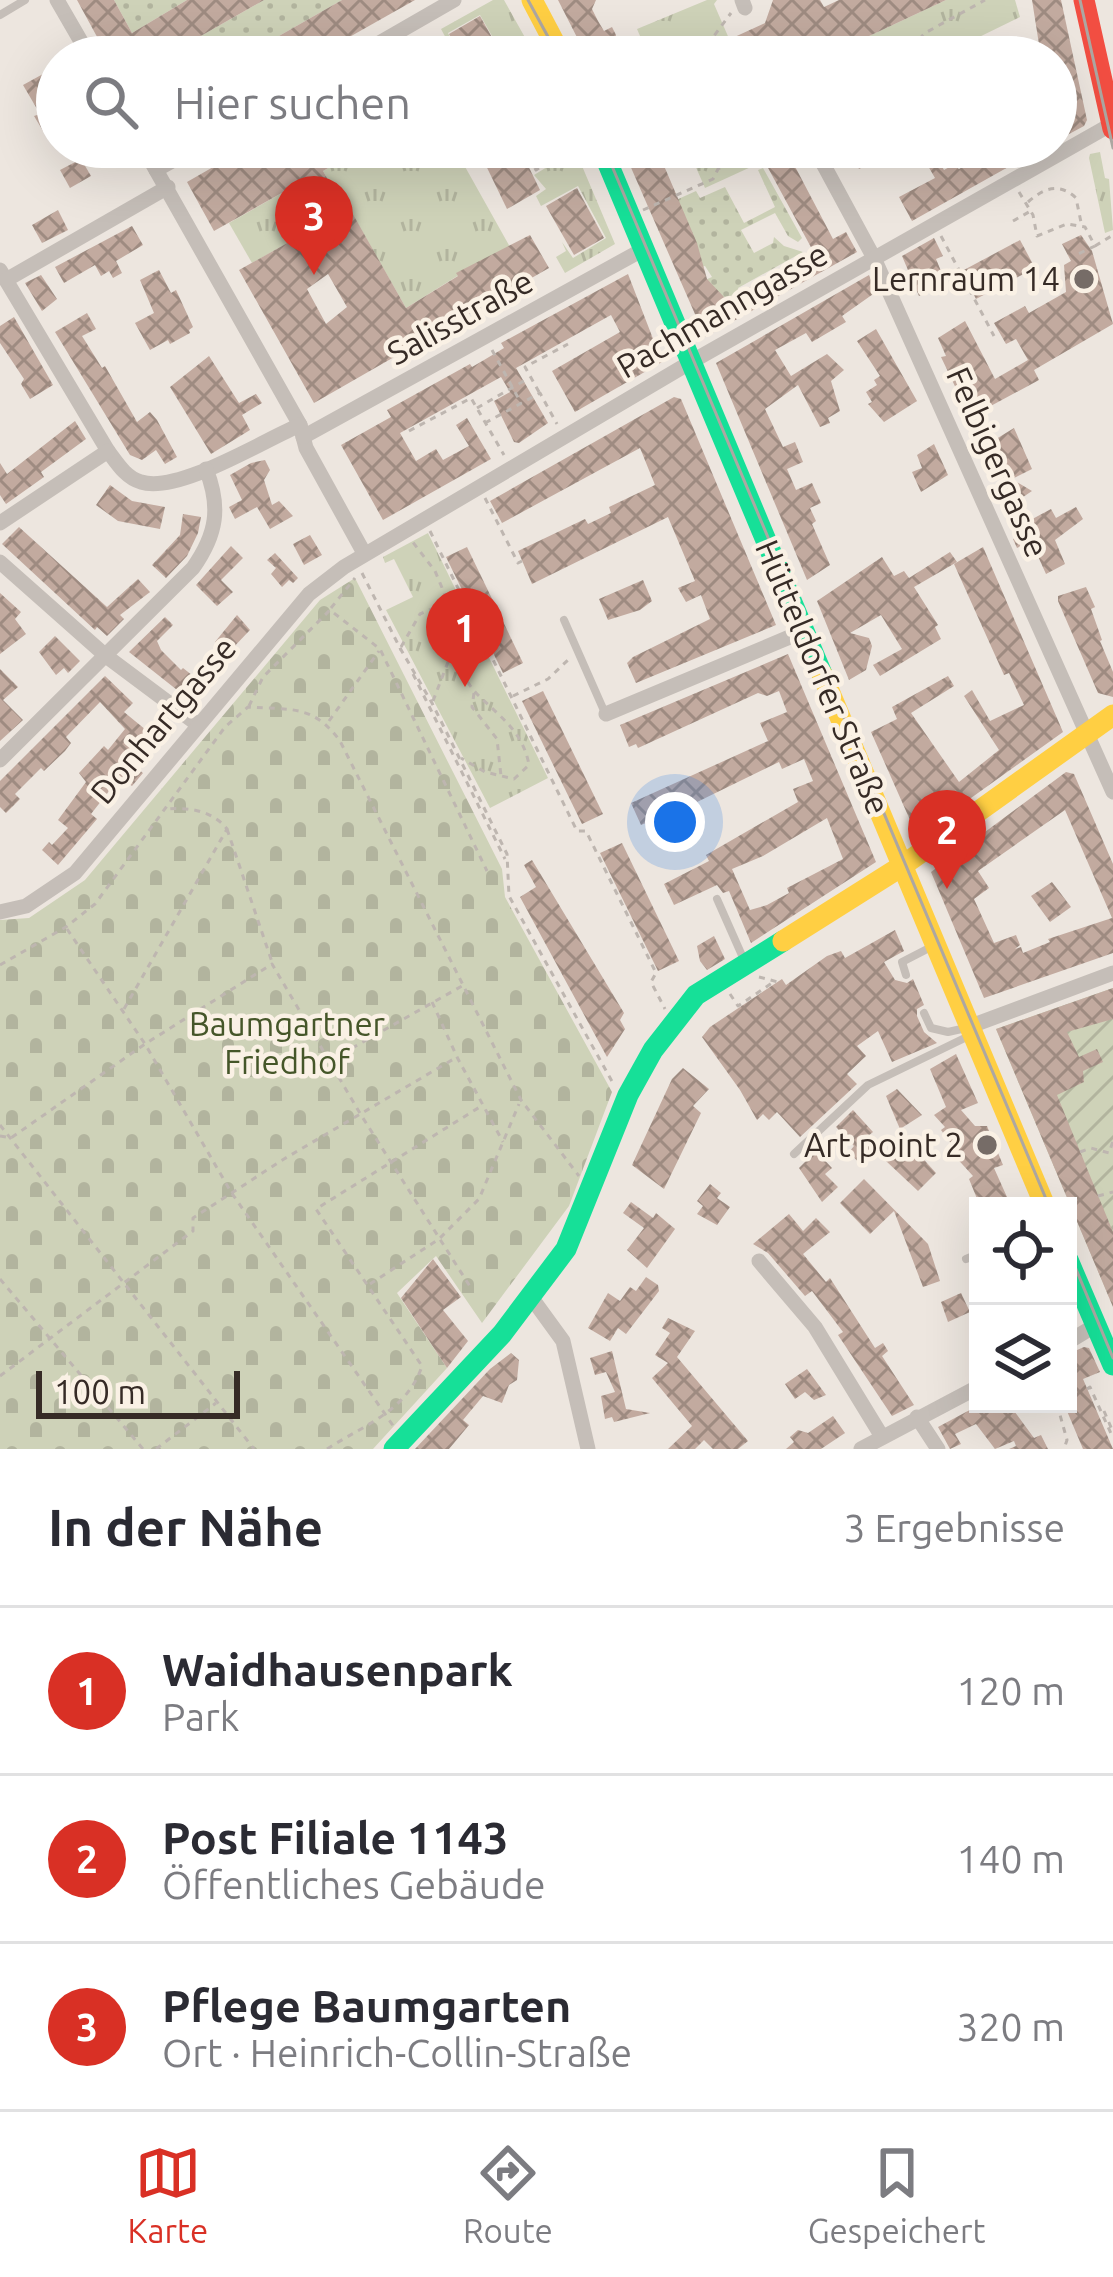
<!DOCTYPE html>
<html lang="de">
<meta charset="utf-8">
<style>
body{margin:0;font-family:Ubuntu,sans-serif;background:#f7f7f7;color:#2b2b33}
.controls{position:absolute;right:36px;bottom:36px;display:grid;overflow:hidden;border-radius:0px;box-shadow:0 12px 48px #0002}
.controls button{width:108px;height:108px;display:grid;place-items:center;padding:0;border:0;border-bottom:3px solid #e1e1e2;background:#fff;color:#2b2b33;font:60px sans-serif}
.scale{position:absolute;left:36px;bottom:30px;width:204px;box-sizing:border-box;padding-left:12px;border:6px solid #362b26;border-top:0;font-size:33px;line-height:42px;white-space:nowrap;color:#362b26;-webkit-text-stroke:9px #faf1e5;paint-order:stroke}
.you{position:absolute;left:675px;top:822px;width:42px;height:42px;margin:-30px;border:9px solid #fff;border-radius:50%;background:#1a73e8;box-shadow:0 0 0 18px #1a73e833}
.badge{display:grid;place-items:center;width:78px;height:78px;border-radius:50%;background:#d93025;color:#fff;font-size:39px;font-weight:700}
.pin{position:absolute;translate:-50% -99px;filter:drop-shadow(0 3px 6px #0008)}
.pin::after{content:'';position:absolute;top:63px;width:42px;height:36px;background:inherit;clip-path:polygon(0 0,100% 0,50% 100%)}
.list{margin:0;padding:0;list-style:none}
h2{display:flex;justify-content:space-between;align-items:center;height:156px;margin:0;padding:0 48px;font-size:51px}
h2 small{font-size:39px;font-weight:400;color:#7c7c81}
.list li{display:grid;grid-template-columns:78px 1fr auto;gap:36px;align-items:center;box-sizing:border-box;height:168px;padding:0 48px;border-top:3px solid #e1e1e2}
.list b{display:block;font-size:45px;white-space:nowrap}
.list p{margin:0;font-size:39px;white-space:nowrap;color:#7c7c81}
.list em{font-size:39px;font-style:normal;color:#7c7c81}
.icon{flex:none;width:66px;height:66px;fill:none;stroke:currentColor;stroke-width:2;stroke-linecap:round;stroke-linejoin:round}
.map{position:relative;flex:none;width:1113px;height:1449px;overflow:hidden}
.search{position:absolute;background:#fff;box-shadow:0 12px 48px #0002;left:36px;right:36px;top:36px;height:132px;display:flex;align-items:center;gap:30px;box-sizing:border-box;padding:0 42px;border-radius:66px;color:#7c7c81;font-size:45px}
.sheet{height:660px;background:#fff}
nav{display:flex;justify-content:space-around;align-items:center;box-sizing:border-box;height:168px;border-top:3px solid #e1e1e2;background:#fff;font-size:33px;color:#7c7c81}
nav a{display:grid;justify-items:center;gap:6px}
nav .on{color:#d93025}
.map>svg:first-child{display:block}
</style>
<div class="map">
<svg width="1113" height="1449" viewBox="0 0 1113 1449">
<defs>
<pattern id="grass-dots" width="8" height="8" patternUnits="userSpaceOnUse" patternTransform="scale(3)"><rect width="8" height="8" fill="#ced2b8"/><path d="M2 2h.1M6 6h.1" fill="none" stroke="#b2b49e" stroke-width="1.8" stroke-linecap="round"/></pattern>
<pattern id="cemetery-stones" width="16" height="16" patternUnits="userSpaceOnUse" patternTransform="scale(3)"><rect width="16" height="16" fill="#ced2b8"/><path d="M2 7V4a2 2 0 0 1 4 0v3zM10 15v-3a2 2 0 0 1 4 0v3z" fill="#b2b49e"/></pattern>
<pattern id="park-tufts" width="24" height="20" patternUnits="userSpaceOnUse" patternTransform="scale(3)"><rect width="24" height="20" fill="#ced2b8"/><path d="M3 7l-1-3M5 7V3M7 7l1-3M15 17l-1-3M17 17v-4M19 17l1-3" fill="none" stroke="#b2b49e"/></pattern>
<pattern id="garden-furrows" width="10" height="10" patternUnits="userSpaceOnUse" patternTransform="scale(3)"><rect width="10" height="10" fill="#ced2b8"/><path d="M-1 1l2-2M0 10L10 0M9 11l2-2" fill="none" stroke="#b2b49e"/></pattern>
<pattern id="building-cross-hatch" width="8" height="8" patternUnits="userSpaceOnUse" patternTransform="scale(3)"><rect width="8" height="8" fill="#c2aa9f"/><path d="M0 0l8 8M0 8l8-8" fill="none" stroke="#9e8b81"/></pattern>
</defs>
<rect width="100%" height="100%" fill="#ede6df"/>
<g fill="url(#grass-dots)">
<path d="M114,0H187L132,33Z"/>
<path d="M264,0H342L242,57H164Z"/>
<path d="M763,168L802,238L798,242L788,236L775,213L741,230L754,253L773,243L774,237L784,246L803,252L738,288L739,293L724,298L705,280L712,277L705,266L700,267L676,200L696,191L700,198L725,187L744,223L775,207L758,170Z"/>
</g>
<path fill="url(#cemetery-stones)" d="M355,578L502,869L505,897L612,1092L569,1206L482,1323L436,1256L397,1293L447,1368L373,1449H0V920L29,918L85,880L320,600Z"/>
<g fill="url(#park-tufts)">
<path d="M493,0H504L536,57H504L480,15L448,33L460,56L456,57L441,29Z"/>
<path d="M707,0H717L714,4L737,57H649L637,29Z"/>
<path d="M946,0H1015L1020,17L971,41L977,57H845L850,45Z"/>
<path d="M365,147H454L510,247L457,273L459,275L406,308L350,210L346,211L323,171Z"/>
<path d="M536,147H574L615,244L565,273L556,257L566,251L562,242L573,258L606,238L578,186L541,206L536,196L546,189L534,175L547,167Z"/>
<path d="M687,147H795L705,188Z"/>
<path d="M1100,152L1105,178L1109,179L1113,230L1105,233L1089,158L1090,154Z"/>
<path d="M287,190L309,231L252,263L229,223Z"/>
<path d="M428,533L548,778L490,808L386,610L413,597L394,559L385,563L383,557Z"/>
</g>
<path fill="url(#garden-furrows)" d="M1113,988V1295L1109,1297L996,1029Z"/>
<g fill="url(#building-cross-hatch)" fill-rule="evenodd">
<path d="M77,0H114L132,33L187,0H264L164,57H108Z"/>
<path d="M342,0H415L314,57H242Z"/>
<path d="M558,0H596L592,9L598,21L604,31L612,27L616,35V39L608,42L614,57H587Z"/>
<path d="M773,0H820L824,7L839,0H946L850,45L845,57H737L728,40L765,23Z"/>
<path d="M1032,0H1061L1087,120L1084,126L1056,141V113L1060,111L1056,57H1041Z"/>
<path d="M480,16L503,57H462L449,34Z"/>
<path d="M43,74L50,78L57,96V123L43,131L34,116L40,114L23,85Z"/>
<path d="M248,147H365L323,171L346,211L350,209L406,308L458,276L456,273L530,235L549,268L314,403L239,270L309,231L287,190L214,231L187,182ZM328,274L347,307L326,324L307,289Z"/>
<path d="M477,147H519L540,190L507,209Z"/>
<path d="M622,147H656L697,243L707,279L724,297L729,299L813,251L767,166L789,155L833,239L846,232L857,252L705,337Z"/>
<path d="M848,147H877L882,158L859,169Z"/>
<path d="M917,147H931L944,170L953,165L959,169L995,147H1044L912,221L899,197L935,178Z"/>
<path d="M81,159L91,176L70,188L60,170Z"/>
<path d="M577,188L604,238L574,255L546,206Z"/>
<path d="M58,210L68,230L42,243L32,225Z"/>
<path d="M132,226L143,245L116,261L122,273L113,278L109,271L101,276L95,265L64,283L55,267Z"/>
<path d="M1081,235L1092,251L1113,324L1034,370L1039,380L974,415L967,399L962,401L941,357L946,356L938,338L965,321L995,379L1028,360L1016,339L1006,344L994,323L1025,306L1029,313L1066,292L1064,265L1071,261L1062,244Z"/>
<path d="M934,238L943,256L936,259L941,271L940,284L919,296L902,256Z"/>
<path d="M1020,240L1035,268L976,299L962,271Z"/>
<path d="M159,270L171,293L176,290L193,327L189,330L190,333L170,344L168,340L150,350L135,323L154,313L140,280Z"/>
<path d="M628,274L662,362L575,412L552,371L620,332L611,315L516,368L548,423L519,443L514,442L494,401L510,392L501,377L400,433L416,461L436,449L443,460L469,446L456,425L467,418L491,459L383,520L341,445L391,417L387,410L470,364L472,367L484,360L504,348L501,343Z"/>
<path d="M41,275L57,299L42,311L25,283Z"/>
<path d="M869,275L876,292L842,316L846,322L812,342L806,333L775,350L791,376L827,354L844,370L831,381L840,411L828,418L830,423L820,427L798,385L765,409L783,447L795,442L803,462L787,469L796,490L812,483L821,503L810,508L816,521L812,524L830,565L807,580L716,363Z"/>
<path d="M87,313L96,329L82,336L102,368L105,366L137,422L150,412L157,420L177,457L165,464L156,450L142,460L130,455L55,332Z"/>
<path d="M14,317L53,385L30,399L21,384L24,379L0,343V326Z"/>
<path d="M876,329L917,401L884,422L868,404L872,402L866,392L877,385L874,380L880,376L857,341Z"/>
<path d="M209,356L239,403L256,394L262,403L242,415L250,430L211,454L170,387Z"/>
<path d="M674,397L681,399L776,625L636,683L627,663L633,657L710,619L701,595L686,602L678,588L695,581L668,517L532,584L518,551L585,519L588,524L611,513L609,507L655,485L640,448L502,523L490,501Z"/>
<path d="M75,421L86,439L41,472L44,477L6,504L0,495V463L7,474Z"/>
<path d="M1014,428L1032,469L1012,479L1032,491L1014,503L988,444Z"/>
<path d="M934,444L948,475L921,492L912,472L922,468L917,455Z"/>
<path d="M265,460L270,470L264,480L272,505L279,501L293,516L270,529L257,507L235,519L229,507L242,500L230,475L251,463Z"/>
<path d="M110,485L132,501L165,507L160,529L118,521L96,505Z"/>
<path d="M1076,507L1083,519L1055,540L1065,564L1046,574L1031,541L1017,548L1013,539L1027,532L1023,524L1051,509L1056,518Z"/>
<path d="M183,514L201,517L198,533L187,556L166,578L152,565L180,535Z"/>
<path d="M19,527L107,607L138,579L150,592L120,615L124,619L107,636L97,627L95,630L2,544Z"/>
<path d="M310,535L322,555L304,565L293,544Z"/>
<path d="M231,546L243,558L221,580L233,592L217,606L196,585Z"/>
<path d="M467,547L523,663L503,673L446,557Z"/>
<path d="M983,547L1063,732L932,826L922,811L910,820L871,732L897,719L892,707L948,676L954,686L911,713L959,782L999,750L964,696L972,690L990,721L1024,705L1009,673L1004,675L954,564Z"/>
<path d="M950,552L957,562L914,587L938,625L935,627L941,639L880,676L873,665L902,649L881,615L850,633L869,638L872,646L866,670L849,680L817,601L882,557L894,576L904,571L909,578Z"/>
<path d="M275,553L298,578L293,583L289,580L282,587L271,574L276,568L267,560Z"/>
<path d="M643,580L652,601L640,610L608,620L599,599Z"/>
<path d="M1086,587L1095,607L1091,609L1102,640L1100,641L1113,672V697L1098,693L1058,601V596Z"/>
<path d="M0,593L21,612L15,619L26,634L0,654Z"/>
<path d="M237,615L250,630L228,653L215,642Z"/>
<path d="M165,617L173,625L157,641L161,650L181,670L183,668L202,683L191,701L129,652Z"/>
<path d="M55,636L80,661L68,673L64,668L56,675L39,652Z"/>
<path d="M788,654L876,862L751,943L729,891L723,893L717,885L674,905L664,884L709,861L706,855L798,802L793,789L813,781L804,759L782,769L779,762L693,804L704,829L669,844L658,818L641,825L631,803L768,741L760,723L787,712L779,691L767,696L758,693L638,748L636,744L629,747L620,725ZM827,818L843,859L787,888L789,893L767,905L750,910L732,869L763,856Z"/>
<path d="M0,669L18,687L3,700L23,720L0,741Z"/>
<path d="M105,676L133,703L124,712L157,739L134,766L143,773L132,786L120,777L91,814L97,819L58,865L42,850L49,842L52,845L68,828L58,820L86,782L79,773L104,746L108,750L125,729L100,702L66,737L71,743L65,751L44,771L41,768L15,794L20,799L6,813L0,807V781Z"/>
<path d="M543,691L603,814L582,824L522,701Z"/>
<path d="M1066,772L1074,774L1113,864V953L984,998L931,872ZM1065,810L1112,918L1048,939L1050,942L1023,953L1021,947L1015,949L1020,945L1016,935L994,943L974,899L989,888L978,871Z"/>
<path d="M622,843L679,961L658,971L600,853Z"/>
<path d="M532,860L624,1013L620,1020L625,1029L607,1057L520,897L536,887L524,865Z"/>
<path d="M1052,882L1071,907L1050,922L1031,896Z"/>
<path d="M895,930L904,951L884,962L895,980L907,983L913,979L924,1005L917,1009V1016L924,1032L937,1043L892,1062L878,1031L857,1046L866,1056L847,1074L857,1084L800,1137L777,1112L769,1120L763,1114L757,1120L740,1090L702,1037L710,1027L782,979L786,985L827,956L841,951L845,958Z"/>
<path d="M714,936L725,959L707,970L700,961L697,946Z"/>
<path d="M1113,988V1019L1067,1032L1079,1057L1097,1049L1103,1062L1083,1071L1084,1082L1057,1095L1113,1232V1307L996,1029Z"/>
<path d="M956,1054L978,1103L961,1110L975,1126H987L1003,1165L994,1168L1011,1206H980L969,1179L973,1176L952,1153L956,1150L941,1130L945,1127L934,1115L946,1107L930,1069Z"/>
<path d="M683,1068L709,1089L693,1106L701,1113L664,1189L632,1165L672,1079Z"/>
<path d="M897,1089L922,1115L900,1129L886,1096Z"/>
<path d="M853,1110L873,1132L868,1136L880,1149L862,1166L849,1152L854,1146L836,1127Z"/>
<path d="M907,1141L936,1173L918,1191L886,1161Z"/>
<path d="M816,1151L832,1168L825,1174L838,1187L822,1202L799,1168Z"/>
<path d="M864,1179L928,1244L940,1281L923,1287L894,1211L870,1234L840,1203Z"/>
<path d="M710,1184L721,1193L717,1198L730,1207L717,1225L697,1214L703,1206L697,1201Z"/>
<path d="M631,1202L653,1218L656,1213L675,1229L647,1268L627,1250L644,1228L623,1213Z"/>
<path d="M789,1214L803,1231L816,1218L830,1232L803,1254L826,1282L830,1278L875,1348L883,1343L888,1351L882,1356L914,1405L892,1416L838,1335L843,1332L812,1291L805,1296L768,1253L753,1244Z"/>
<path d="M433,1259L461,1297L443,1310L468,1341L447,1368L401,1298Z"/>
<path d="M646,1277L658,1285L659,1291L626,1334L618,1328L610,1341L588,1328L608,1293L620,1301L630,1287L636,1291Z"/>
<path d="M961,1293L970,1312L948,1322L941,1302Z"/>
<path d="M668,1318L695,1331L677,1357L748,1441L738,1449H713L704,1440L695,1449H668L692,1426L652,1378L668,1363L655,1355L670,1333L662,1328Z"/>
<path d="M1084,1347L1089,1348L1100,1372L1083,1379L1113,1449H1083L1064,1404H1068V1354Z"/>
<path d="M612,1351L626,1409L650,1413L614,1422L612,1417L605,1419L601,1396L615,1392L606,1372L595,1375L590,1358Z"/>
<path d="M511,1353L519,1360L517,1380L509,1385L502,1403L483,1396L463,1420L469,1425L449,1449H415L490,1369Z"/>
<path d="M807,1369L826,1395L814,1400L805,1392L795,1399L785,1384Z"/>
<path d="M981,1404H1009L1034,1438L1041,1435L1048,1449H1009L1016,1446L1014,1441L995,1449L976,1424L955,1434L961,1444L950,1449L938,1427Z"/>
<path d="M833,1416L845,1433L821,1449H786L794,1442L790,1437L798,1430L808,1433Z"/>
</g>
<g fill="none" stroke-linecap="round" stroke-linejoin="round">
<g stroke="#beb6b0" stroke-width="3" stroke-dasharray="6 6" stroke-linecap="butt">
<path d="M706,57L708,44L731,13"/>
<path d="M903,57L925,33L985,0"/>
<path d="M523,147L536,170L542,166L532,147"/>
<path d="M722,147L729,163L765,147"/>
<path d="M789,147L809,156"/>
<path d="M1019,192L1033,215L1037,236L1067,224L1085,227L1095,246L1076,255"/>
<path d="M1028,202C1044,188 1059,182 1076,198L1082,227"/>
<path d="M643,210L713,179L718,169L729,163"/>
<path d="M1013,221L1029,212"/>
<path d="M941,236L994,336"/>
<path d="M1095,246L1113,235"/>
<path d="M492,350L521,403"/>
<path d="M539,392L525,367L568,344"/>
<path d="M477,408L529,378"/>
<path d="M485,423L540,393L557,424"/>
<path d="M409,431L471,398L504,455"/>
<path d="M485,498L518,563L522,561"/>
<path d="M430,531L577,831H586L656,973L651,982L665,1009"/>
<path d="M362,573L401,650"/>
<path d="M331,608L355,578"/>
<path d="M401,647L420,614L448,602L435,571L412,541"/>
<path d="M400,648L432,703L507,854L509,896L614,1085"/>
<path d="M453,649C459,664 465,682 477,694C499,716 523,731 529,765L514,779L485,772L461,758"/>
<path d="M413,674L505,859"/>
<path d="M474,693L472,707L497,739L501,776"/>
<path d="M513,696L548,679L569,659"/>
<path d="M433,701L453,649L448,602"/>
<path d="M249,706L263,677L330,610L380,649L487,871"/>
<path d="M329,721L379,651"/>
<path d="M227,829L272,962"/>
<path d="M67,929L145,1044L231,1192L394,1427"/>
<path d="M0,965L66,927L95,904L225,727L248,707C290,710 313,704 340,741L521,1100L579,1176"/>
<path d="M759,977L778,982"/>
<path d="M730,994L738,1006L775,981"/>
<path d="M432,1002L457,1057L503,1142"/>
<path d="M124,1009L227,829C213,811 189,807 168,809"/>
<path d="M331,1060L462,986"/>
<path d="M0,1125L254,1449"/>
<path d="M0,1136L11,1138L145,1044L272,964L361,1115L471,1288"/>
<path d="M1080,1152L1091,1148L1109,1153L1113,1141"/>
<path d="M1098,1196L1113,1192"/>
<path d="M0,1279L143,1449"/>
<path d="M370,1284L439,1239L479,1199L519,1104"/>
<path d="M0,1376L193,1231V1218L284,1159L457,1057"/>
<path d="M1087,1389L1090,1387L1113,1438"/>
<path d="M1057,1404L1067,1440L1064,1449"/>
<path d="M1104,1411L1113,1432"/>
<path d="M156,1449L216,1403"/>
<path d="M327,1449C364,1425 407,1411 422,1366L316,1209L483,1105"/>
</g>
<g stroke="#c5beb8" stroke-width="8">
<path d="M0,15L25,0"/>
<path d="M564,620L605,713"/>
<path d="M717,899L744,960"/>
<path d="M906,975L902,962L935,945"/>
<path d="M924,1013L931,1028L948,1032L966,1028"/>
<path d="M794,1154L868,1085L973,1034"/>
<path d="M966,1259L978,1254"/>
</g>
<g stroke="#c5beb8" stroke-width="15">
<path d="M57,0L90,57"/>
<path d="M742,0L745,8"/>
<path d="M355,57L454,0"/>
<path d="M143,147L300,425L306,448L364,553"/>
<path d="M821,160L874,258L1113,792"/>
<path d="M156,170L197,147"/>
<path d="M0,270L108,451C117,463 126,478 141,482C178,494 264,440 300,425"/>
<path d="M6,280L168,187"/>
<path d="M303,437L644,249"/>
<path d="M0,523L108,451"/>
<path d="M0,562L106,656L197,724"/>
<path d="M606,714L804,631"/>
<path d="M0,760L193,568C217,534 221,507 206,469"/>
<path d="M0,912L26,906L75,873L309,594L344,567L691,362L1112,124"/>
<path d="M971,1026L1113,973"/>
<path d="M759,1261L815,1327L881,1435"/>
<path d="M531,1297L563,1341L588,1449"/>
<path d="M1068,1342L1096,1325"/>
<path d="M917,1417L938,1449"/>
<path d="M861,1449L978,1387"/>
</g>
<g stroke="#16e098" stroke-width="21">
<path d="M601,147L822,674"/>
<path d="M1068,1260L1113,1365"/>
<path d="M394,1449L502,1334L566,1249L628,1095L653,1050L696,995L783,941"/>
</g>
<g stroke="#ffcf43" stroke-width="21">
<path d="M532,0L562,57"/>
<path d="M822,674L1045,1206"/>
<path d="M783,941L902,866L1113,715"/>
</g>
<path stroke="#f24e42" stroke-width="21" d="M1084,0L1113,129"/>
<g stroke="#ada7a2" stroke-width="3">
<path d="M528,0L559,57"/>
<path d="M1080,0L1113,148"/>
<path d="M604,147L1049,1206"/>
<path d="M1068,1250L1113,1358"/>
</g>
</g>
<g fill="#766c67" stroke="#faf1e5" stroke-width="4.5">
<circle cx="1084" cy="279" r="12"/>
<circle cx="987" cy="1145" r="12"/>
</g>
<g text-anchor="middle" stroke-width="9" stroke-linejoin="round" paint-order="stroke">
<g font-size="33" fill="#362b26" stroke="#faf1e5" text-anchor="end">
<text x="1060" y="291">Lernraum 14</text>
<text x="963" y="1157">Art point 2</text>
</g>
<g font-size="33" fill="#362b26" stroke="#faf1e5">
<text transform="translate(722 310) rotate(-30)" y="12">Pachmanngasse</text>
<text transform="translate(460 317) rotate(-29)" y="12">Salisstraße</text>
<text transform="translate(998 462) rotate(66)" y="12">Felbigergasse</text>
<text transform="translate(823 677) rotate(67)" y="12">Hütteldorfer Straße</text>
<text transform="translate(163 720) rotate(-50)" y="12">Donhartgasse</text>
</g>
<g font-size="33" fill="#455629" stroke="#faf1e5">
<text x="287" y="1036">Baumgartner<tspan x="287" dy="38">Friedhof</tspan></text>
</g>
</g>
</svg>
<div class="controls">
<button><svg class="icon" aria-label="locate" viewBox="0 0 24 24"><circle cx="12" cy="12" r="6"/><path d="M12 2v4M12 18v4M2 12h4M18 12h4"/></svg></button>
<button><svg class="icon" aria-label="layers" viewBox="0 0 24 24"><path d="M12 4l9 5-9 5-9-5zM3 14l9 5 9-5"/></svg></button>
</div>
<div class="scale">100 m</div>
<div class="you"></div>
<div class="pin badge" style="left:465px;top:687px">1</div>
<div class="pin badge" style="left:947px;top:889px">2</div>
<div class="pin badge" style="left:314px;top:275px">3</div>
<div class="search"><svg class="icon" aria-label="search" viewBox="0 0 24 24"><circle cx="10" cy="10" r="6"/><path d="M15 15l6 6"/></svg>Hier suchen</div>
</div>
<section class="sheet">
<h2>In der Nähe<small>3 Ergebnisse</small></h2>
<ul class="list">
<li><span class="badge">1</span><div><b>Waidhausenpark</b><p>Park</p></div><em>120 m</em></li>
<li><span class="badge">2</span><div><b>Post Filiale 1143</b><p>Öffentliches Gebäude</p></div><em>140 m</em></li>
<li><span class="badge">3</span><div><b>Pflege Baumgarten</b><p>Ort · Heinrich-Collin-Straße</p></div><em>320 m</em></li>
</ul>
</section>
<nav>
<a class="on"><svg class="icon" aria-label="map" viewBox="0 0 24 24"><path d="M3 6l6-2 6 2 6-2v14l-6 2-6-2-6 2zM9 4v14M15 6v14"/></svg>Karte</a>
<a><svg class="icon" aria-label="directions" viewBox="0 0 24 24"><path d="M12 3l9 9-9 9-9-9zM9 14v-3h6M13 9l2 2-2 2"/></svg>Route</a>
<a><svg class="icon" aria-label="saved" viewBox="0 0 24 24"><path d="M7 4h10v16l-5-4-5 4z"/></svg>Gespeichert</a>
</nav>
